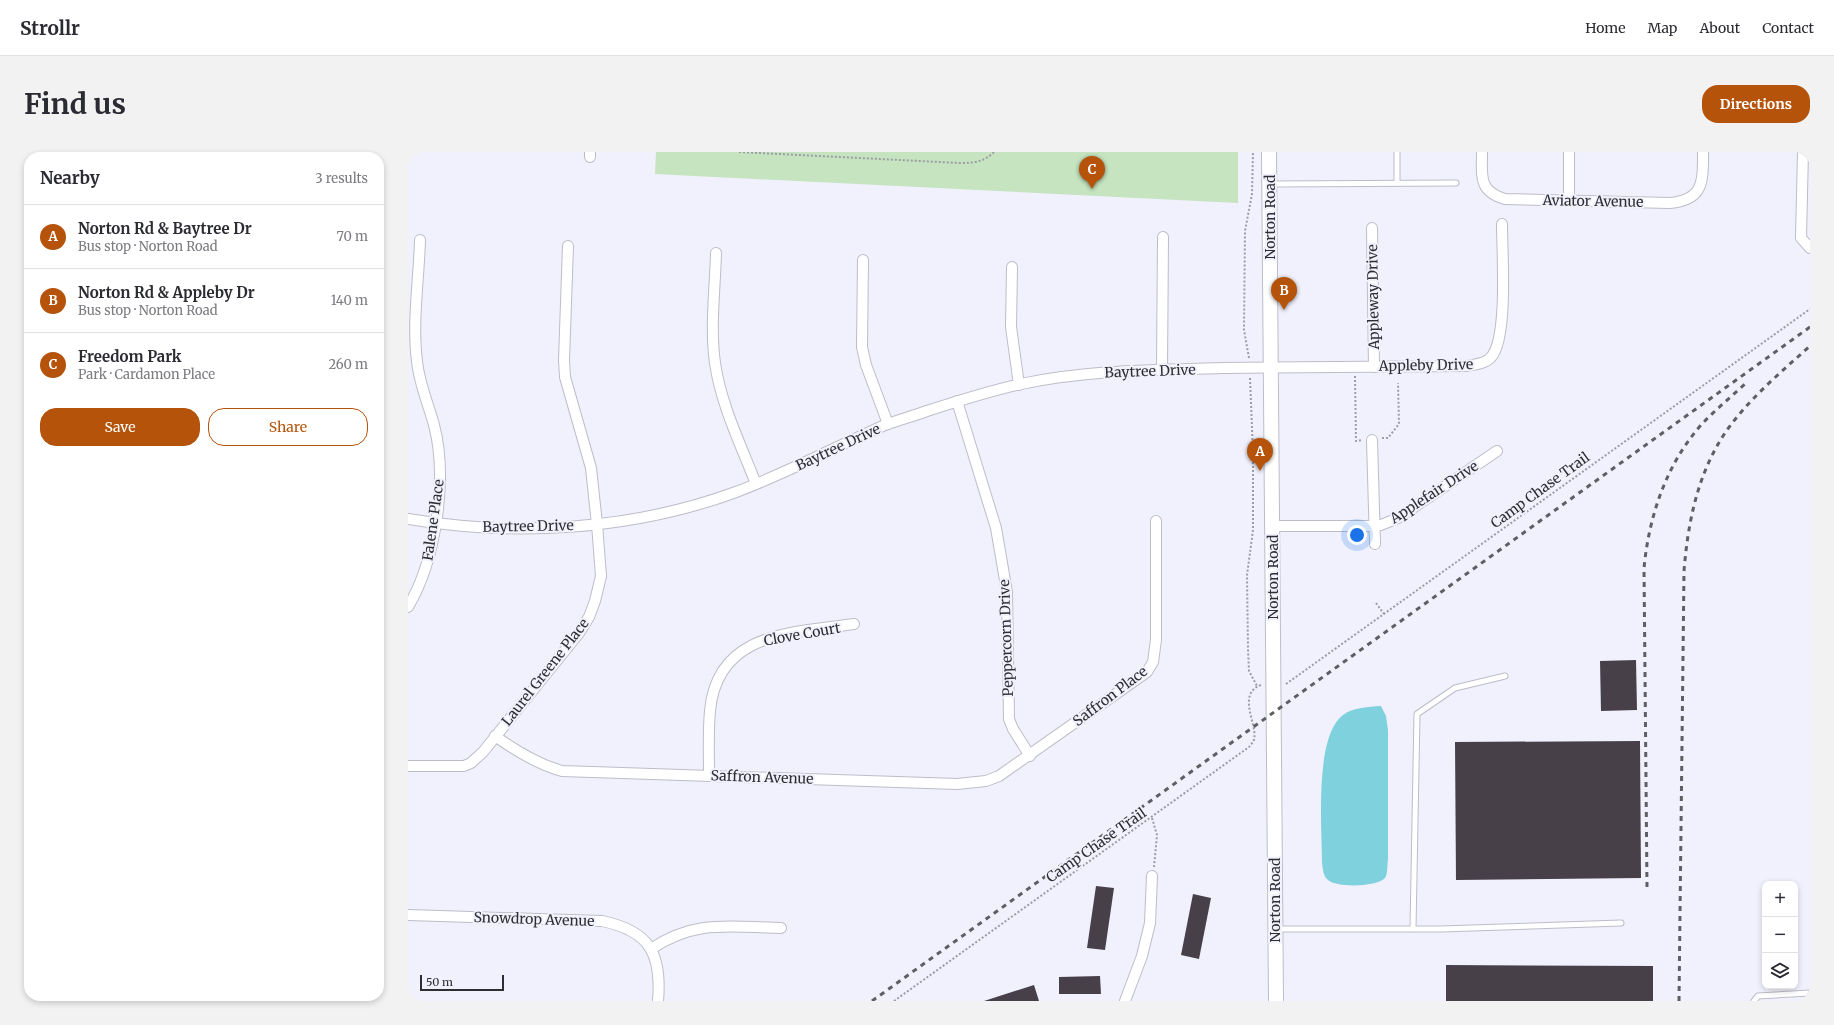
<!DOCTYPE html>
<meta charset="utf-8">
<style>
body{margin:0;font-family:Merriweather,serif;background:#f2f2f3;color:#2b2b33}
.controls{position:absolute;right:12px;bottom:12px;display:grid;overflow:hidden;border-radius:8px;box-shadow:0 2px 6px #0003}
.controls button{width:36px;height:36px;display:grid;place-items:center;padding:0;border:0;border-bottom:1px solid #e1e1e2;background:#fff;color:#2b2b33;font:20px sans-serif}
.scale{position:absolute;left:12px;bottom:10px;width:84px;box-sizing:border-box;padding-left:4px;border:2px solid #2d2d32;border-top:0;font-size:11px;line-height:14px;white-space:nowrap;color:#2d2d32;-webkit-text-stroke:3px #f1f1fd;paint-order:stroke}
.you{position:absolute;left:949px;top:383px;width:14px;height:14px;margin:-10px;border:3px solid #fff;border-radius:50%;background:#1a73e8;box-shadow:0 0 0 6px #1a73e833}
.badge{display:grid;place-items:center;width:26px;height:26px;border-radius:50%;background:#b45309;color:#fff;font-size:13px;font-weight:700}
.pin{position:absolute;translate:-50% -33px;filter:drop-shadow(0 1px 2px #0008)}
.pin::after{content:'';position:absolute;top:21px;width:14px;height:12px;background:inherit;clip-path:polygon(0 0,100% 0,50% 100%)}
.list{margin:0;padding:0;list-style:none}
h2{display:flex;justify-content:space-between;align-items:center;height:52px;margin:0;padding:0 16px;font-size:17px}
h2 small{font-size:13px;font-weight:400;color:#7c7c81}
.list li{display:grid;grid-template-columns:26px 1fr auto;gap:12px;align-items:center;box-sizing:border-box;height:64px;padding:0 16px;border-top:1px solid #e1e1e2}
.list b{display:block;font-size:15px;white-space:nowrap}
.list p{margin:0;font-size:13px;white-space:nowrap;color:#7c7c81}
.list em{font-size:13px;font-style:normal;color:#7c7c81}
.actions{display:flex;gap:8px;padding:12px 16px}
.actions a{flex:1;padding:9px 0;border:1px solid #b45309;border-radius:16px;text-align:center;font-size:14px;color:#b45309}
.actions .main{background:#b45309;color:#fff}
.icon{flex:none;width:22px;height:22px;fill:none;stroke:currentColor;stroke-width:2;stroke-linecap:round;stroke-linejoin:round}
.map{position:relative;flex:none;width:1402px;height:849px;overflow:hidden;border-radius:16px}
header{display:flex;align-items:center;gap:24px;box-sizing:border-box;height:56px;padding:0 20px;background:#fff;border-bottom:1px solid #e1e1e2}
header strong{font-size:19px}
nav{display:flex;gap:22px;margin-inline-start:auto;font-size:14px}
.intro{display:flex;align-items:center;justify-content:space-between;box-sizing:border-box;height:96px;padding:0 24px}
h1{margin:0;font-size:28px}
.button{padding:10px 18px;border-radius:16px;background:#b45309;color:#fff;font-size:14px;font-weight:700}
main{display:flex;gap:24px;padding:0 24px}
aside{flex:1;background:#fff;border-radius:16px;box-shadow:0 2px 6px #0003}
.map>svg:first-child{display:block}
</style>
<header>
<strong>Strollr</strong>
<nav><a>Home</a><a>Map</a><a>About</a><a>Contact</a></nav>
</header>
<div class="intro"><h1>Find us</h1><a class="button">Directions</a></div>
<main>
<aside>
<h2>Nearby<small>3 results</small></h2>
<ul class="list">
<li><span class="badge">A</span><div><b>Norton Rd &amp; Baytree Dr</b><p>Bus stop · Norton Road</p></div><em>70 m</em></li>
<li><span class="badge">B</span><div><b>Norton Rd &amp; Appleby Dr</b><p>Bus stop · Norton Road</p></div><em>140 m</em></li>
<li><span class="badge">C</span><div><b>Freedom Park</b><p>Park · Cardamon Place</p></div><em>260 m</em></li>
</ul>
<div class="actions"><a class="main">Save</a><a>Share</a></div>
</aside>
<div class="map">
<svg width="1402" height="849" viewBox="0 0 1402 849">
<rect width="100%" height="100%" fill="#f1f1fd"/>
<path fill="#c5e4bf" d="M248,0H830V51L247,22Z"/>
<path fill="#7fd1dd" d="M973,554L978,564L980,578V707C979,713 980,722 977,726C969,735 929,736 920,728C915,724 915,717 914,711C914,676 906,585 935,563C946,555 960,555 973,554Z"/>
<g fill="#474048">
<path d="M1228,508L1229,558L1193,559L1192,509Z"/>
<path d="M1232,589L1233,726L1048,728L1047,590Z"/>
<path d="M688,734L706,736L697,798L679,796Z"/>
<path d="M785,742L803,746L791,807L773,803Z"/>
<path d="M1038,813L1245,814V849H1038Z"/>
<path d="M692,824L693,842H651V825Z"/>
<path d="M626,833L631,849H576Z"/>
</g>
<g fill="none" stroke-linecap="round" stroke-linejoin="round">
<g stroke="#bdbdc9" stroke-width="7">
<g id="lane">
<path d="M989,0V31"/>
<path d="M863,32L1048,31"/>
<path d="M868,777H1033L1213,771"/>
<path d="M1005,777L1009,562L1047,536L1097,524"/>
<path d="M1346,849L1350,844L1402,841"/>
</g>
</g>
<g stroke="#bdbdc9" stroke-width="12">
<g id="street">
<path d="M1074,0C1074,24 1070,39 1097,47L1262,51C1296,48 1295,29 1295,0"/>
<path d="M1395,0L1393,86L1402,96"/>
<path d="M182,5V0"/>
<path d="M1161,47V0"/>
<path d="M964,76L966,215"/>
<path d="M308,101C307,138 302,175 307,211C313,253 333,293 348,332"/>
<path d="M455,108L454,195L458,213L480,272"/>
<path d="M604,115L603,175L611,233"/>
<path d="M754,217L755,85"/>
<path d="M549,249L588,376L599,440L601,567L605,577L622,604"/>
<path d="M964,288L967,392"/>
<path d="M0,367C107,385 225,378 328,340C379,321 427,295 477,273C491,268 505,264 519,259C550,249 581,239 613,232C679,218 746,218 814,216C895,215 977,215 1059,214C1068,212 1078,212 1084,204C1100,183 1094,101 1094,72"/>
<path d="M864,374H966L973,373L990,366L1089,299"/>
<path d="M0,455C28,408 40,326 26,273C20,251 11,231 9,209C4,170 11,126 12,88"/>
<path d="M87,584C108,599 129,612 154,619L549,632L578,629L591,624L739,520L745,510L748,488V369"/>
<path d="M0,614H56L63,611L75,600L171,481L181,465L187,449L193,424L189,372L183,316L157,225L156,208L160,94"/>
<path d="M301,624C301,602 300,580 302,559C309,479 386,481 446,472"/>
<path d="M0,763L194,769C242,779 254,802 250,849"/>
<path d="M243,797C288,767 322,775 373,776"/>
<path d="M717,849L734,804L742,771L744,724"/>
</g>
</g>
<g stroke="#bdbdc9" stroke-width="16">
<path id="secondary" d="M861,0L868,849"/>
</g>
<g stroke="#9c9ca5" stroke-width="2" stroke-dasharray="2 2" stroke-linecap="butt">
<path d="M331,0L552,11C566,11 576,10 586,0"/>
<path d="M841,206L836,178L837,79L844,42L845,0"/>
<path d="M947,224L948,289L954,288"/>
<path d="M842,226L845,301V378L839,423L840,497L841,519L849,534"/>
<path d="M974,286H980L991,272L990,231"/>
<path d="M968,451L976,462"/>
<path d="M878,532L1402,157"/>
<path d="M744,666L749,683L746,715"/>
<path d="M486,849L841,595C843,592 846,590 846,587C850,573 828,542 853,533"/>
</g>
<use href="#lane" stroke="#fff" stroke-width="5"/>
<use href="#street" stroke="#fff" stroke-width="10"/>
<use href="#secondary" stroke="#fff" stroke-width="14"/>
<g stroke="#5e5e65" stroke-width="3" stroke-dasharray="5 5" stroke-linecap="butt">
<path d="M1239,735L1236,416C1241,364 1258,313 1293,273C1307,258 1323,245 1338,231"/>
<path d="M464,849L1402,175"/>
<path d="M1271,849L1276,419C1280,369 1290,320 1319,278C1342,246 1373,220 1402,194"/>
</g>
</g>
<g text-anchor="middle" stroke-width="4" stroke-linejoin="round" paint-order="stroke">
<g font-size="14" fill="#2d2d32" stroke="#f1f1fd">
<text transform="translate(1185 49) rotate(1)" y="5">Aviator Avenue</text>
<text transform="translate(862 65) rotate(-90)" y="5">Norton Road</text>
<text transform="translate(965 145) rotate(-91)" y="5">Appleway Drive</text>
<text transform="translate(1018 213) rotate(-1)" y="5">Appleby Drive</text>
<text transform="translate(742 219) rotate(-2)" y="5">Baytree Drive</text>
<text transform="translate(430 295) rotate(-25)" y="5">Baytree Drive</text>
<text transform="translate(1132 338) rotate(-36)" y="5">Camp Chase Trail</text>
<text transform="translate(1026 340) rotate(-33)" y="5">Applefair Drive</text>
<text transform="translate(25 368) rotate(-82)" y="5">Falene Place</text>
<text transform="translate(120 374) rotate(-1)" y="5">Baytree Drive</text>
<text transform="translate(865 425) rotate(-90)" y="5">Norton Road</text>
<text transform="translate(394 482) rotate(-10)" y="5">Clove Court</text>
<text transform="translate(598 486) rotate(-92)" y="5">Peppercorn Drive</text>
<text transform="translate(137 520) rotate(-52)" y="5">Laurel Greene Place</text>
<text transform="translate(702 544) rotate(-37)" y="5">Saffron Place</text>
<text transform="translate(354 625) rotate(2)" y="5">Saffron Avenue</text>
<text transform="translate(688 693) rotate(-35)" y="5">Camp Chase Trail</text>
<text transform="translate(867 748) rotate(-90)" y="5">Norton Road</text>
<text transform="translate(126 767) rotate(2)" y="5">Snowdrop Avenue</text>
</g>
</g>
</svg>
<div class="controls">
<button>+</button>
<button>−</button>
<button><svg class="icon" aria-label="layers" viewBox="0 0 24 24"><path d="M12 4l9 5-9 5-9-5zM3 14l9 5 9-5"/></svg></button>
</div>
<div class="scale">50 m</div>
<div class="you"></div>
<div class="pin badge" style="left:852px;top:319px">A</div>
<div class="pin badge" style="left:876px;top:158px">B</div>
<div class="pin badge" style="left:684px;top:37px">C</div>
</div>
</main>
